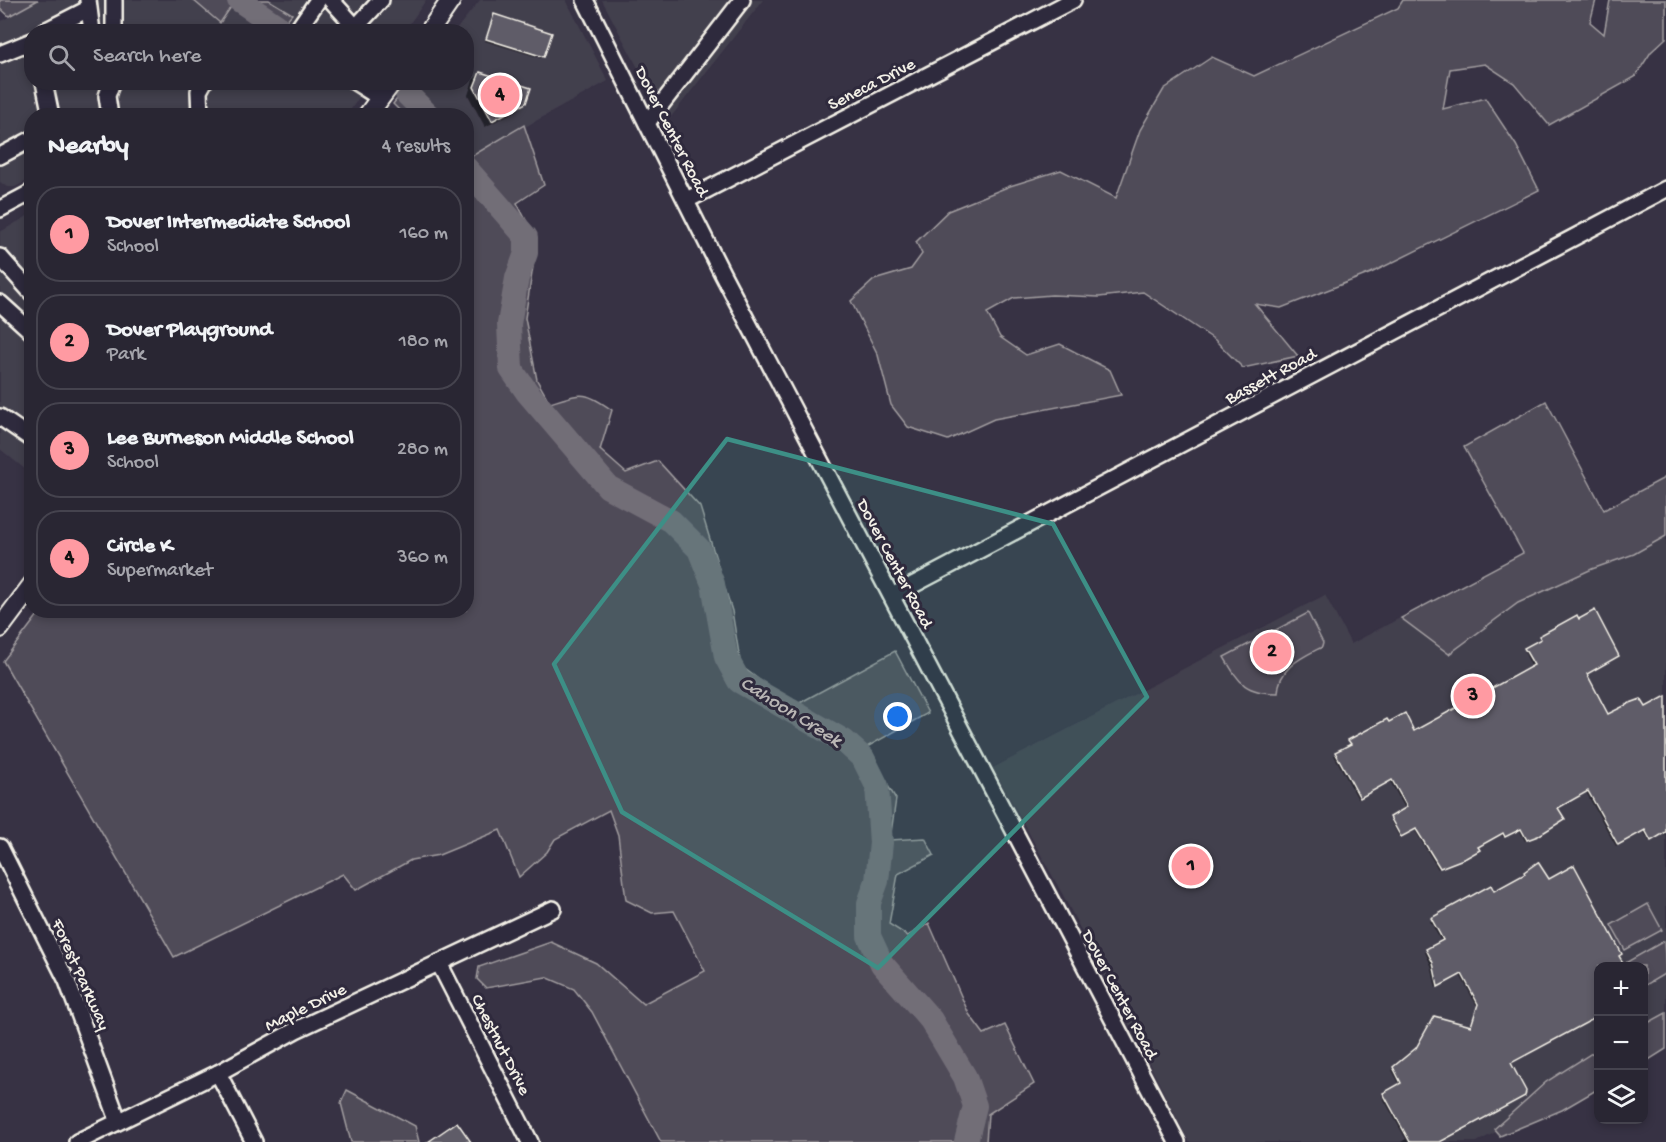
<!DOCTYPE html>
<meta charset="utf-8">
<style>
body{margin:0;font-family:"Gochi Hand",sans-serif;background:#35323f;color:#f1f3f6}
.controls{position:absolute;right:18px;bottom:18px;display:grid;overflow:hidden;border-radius:12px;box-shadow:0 3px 9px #0003}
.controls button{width:54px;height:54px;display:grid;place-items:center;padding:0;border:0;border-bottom:2px solid #45434e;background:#292633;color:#f1f3f6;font:30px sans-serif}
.you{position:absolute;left:898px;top:717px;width:21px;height:21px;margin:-15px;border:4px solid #fff;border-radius:50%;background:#1a73e8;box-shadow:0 0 0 9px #1a73e833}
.badge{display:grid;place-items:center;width:39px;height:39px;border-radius:50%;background:#ff9aa2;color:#111;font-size:20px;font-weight:700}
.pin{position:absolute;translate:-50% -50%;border:3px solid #fff;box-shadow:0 2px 6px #0006}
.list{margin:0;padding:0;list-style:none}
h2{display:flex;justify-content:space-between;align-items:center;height:78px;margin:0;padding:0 24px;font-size:26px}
h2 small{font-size:20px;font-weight:400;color:#a5a5ac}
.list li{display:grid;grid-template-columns:39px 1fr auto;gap:18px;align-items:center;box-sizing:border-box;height:96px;margin:0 12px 12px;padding:0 12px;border:2px solid #45434e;border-radius:24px}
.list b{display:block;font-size:22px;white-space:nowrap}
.list p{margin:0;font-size:20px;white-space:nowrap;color:#a5a5ac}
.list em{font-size:20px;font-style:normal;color:#a5a5ac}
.icon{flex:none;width:33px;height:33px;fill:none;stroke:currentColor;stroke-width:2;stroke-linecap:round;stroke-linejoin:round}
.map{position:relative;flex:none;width:1666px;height:1142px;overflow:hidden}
.search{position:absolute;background:#292633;box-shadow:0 3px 9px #0003;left:24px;top:24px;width:450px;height:66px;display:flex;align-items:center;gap:15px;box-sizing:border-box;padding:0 21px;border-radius:24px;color:#a5a5ac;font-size:22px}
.panel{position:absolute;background:#292633;box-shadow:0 3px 9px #0003;left:24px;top:108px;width:450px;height:510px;border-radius:24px}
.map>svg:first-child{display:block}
</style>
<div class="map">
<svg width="1666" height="1142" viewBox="0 0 1666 1142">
<rect width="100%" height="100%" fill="#373244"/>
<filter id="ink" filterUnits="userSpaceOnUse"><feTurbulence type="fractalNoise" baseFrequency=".0167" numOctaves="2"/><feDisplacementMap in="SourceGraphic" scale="12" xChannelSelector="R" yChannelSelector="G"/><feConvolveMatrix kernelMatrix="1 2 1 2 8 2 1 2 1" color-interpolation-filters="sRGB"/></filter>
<g filter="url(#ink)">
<g fill="#433f4e">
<path d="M38,0H193L220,22L232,4L263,31L32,32V82L369,83L347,115L32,116L31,179L15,187H7L0,182V22Z"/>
<path d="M269,0H426L404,32L277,31L291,14Z"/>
<path d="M480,0H566L608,81L467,159L466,116L431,115L407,86L410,83L466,82V32L455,31Z"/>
<path d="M602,0H763L670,118L650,81H645Z"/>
<path d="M31,214V474L0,449V232Z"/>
<path d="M1666,477V1040L1644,1052V966H1598V1077L1477,1142H1189L1064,897L993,768L1325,595L1351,644Z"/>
</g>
<g fill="#504b59" stroke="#a29ea0" stroke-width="1.5">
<path d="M0,0H38L9,16L0,8Z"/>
<path d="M193,0H269L292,14L277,31H263L233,4L220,23Z"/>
<path d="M1403,0H1596L1590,22L1604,34L1610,0H1666V38L1651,52L1635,77L1549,125L1514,83L1485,64L1450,69L1443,109L1485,98L1516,145L1539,190L1371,273L1281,308L1255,304L1298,356L1243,368L1215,340L1143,292L1099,297L1052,295L1014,298L987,313L1000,337L1026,355L1060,344L1110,370L1121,395L994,419L948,440L908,427L891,405L878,355L851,301L874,280L911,269L922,254L916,242L948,211L1010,186L1061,170L1116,198L1140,130L1164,89L1212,57L1254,76L1398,8Z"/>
<path d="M407,86L431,115H404L393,104Z"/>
<path d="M524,125L544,185L517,203L537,241L525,318L537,380L550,403C582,393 584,390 612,410L600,450L626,473L658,461L700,507L732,611L741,666L794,706L895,651L928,713L865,748L896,799L890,840L925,838L934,855L898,874L889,924L908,936L929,923L969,1014L984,1034L1005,1025L1034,1084L988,1114L986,1142H661L592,1012L574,989L546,977L486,988L477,979L479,967L551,942L596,963L643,1004L705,971L674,911L652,913L626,900L618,835L609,810L555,839L547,852L519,877L500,830L439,855L411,860L356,890L343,874L174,957L3,661L41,611L466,610L467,159Z"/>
<path d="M1546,401L1604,510L1666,477V536L1634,554L1592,569L1518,603L1449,654L1401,618L1523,553L1464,447Z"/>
<path d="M1308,613L1323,643L1322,647C1301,658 1279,667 1278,693C1245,693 1240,684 1224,657Z"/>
<path d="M1648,904L1662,930L1625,950L1611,925Z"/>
<path d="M1664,941L1666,973L1644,986V966H1629L1627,962Z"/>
<path d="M1666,1013V1049L1644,1063V1025Z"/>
<path d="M1598,1049V1089L1562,1110L1500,1136L1494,1129L1546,1082Z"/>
<path d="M347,1090L415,1126L419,1142H351L341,1103Z"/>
</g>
<g fill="#0007">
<path d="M494,16L550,34L542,57L541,58L485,41Z"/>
<path d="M480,73L524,102L517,110L485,127L468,95L473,80Z"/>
<path d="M1576,617L1618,656L1585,675L1607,716L1645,709L1666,698V836L1662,834L1649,841L1643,830L1616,846L1586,792L1557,808L1561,821L1535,837L1525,841L1519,829L1503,837L1501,834L1477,848L1463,859L1438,869L1414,829L1399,837L1390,820L1406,810L1390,781L1358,799L1334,755L1350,746L1349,741L1414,733L1532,668L1524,651L1539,642L1540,637Z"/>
<path d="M1573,867L1624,966H1598L1439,1142H1401L1406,1139L1382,1096L1400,1085L1392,1070L1416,1051L1471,1028L1477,1006L1460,975L1436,988L1431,965L1425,952L1442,943L1430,921L1494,893L1524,876L1525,873L1548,881Z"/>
</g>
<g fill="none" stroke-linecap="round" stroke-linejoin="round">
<g stroke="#726e77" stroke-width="24">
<path d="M239,0L277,26"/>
<path d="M407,94L429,116"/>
<path d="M466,168L526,237V253L517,278L509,324L511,369L527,392L608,487L671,521L699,549L713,584L726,657L739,681L844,741L863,758L877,786L881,843L877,881L869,903V936L882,964L931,1020L965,1077L975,1106L966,1142"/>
</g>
</g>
<g fill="#5f5c67" stroke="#f4f1e8" stroke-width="1.5">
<path d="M494,14L552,33L544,57L486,39Z"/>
<path d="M480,72L531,88L526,103L492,121L474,87Z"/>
<path d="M1595,610L1619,656L1587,674L1608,714L1630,703L1641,699L1646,707L1666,696V832L1651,841L1645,830L1618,845L1588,791L1558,808L1565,819L1538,836L1527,840L1521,829L1505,837L1503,833L1478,847L1480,850L1466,858L1440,868L1416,829L1401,837L1390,817L1407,807L1392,780L1360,798L1335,752L1351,744L1348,740L1387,719L1389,722L1405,713L1414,731L1534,665L1524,648L1541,639L1539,636L1577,615L1579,619Z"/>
<path d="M1538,862L1549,879L1574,865L1622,954L1619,956L1625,966H1599V1016L1511,1063L1526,1091L1525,1096L1440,1142H1410L1383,1093L1401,1083L1393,1067L1416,1048L1434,1016L1471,1026L1478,1004L1462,974L1438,987L1433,963L1426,949L1443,940L1431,918L1491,885L1494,891L1525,874L1524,872Z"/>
<path d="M457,1122L471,1142H428Z"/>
</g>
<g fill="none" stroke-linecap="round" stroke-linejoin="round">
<g stroke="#f4f1e8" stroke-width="20">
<g id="minor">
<path d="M88,0L92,32"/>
<path d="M114,0V32"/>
<path d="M331,0L360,32"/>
<path d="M585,0L722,273L1177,1142"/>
<path d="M356,27L381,0"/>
<path d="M43,32L88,9"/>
<path d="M296,32L318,0"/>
<path d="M0,54L32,41"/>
<path d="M44,82L51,116"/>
<path d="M355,82L380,98"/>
<path d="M110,116L107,96L112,82"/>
<path d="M200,116L199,91L204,82"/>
<path d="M647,123L742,0"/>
<path d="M0,156L32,139"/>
<path d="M687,200L1073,0"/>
<path d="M0,209L32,192"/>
<path d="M0,257L32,293"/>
<path d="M0,303L32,332"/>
<path d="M0,417L32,439"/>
<path d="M892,596L1666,189"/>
<path d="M0,847L67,981L118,1120"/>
<path d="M439,963L530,1142"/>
<path d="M218,1073L254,1142"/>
<path d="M77,1142L218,1073L296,1030L553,909"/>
</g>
</g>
<g stroke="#f4f1e8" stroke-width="22">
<g id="major">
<path d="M429,32L451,0"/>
<path d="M367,116L392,82"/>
<path d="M0,628L32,585"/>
</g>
</g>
<use href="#minor" stroke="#2f2a3d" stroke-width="15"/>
<use href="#major" stroke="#2f2a3d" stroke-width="18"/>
</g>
</g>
<path fill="#3d8f86" fill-opacity="0.2" stroke="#3d8f86" stroke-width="4.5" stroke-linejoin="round" d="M727,439L1053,524L1147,697L878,968L622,812L554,664Z"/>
<g text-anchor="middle" stroke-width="6" stroke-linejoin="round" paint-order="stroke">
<g font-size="18" fill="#f4f1e8" stroke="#2f2a3d">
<text transform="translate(871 83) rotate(-27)" y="6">Seneca Drive</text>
<text transform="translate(673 131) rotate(63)" y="6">Dover Center Road</text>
<text transform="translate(1270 375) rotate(-28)" y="6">Bassett Road</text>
<text transform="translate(896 563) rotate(62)" y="6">Dover Center Road</text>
<text transform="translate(82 974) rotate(66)" y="6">Forest Parkway</text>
<text transform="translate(1121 994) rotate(62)" y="6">Dover Center Road</text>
<text transform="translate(305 1006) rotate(-26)" y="6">Maple Drive</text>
<text transform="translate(502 1044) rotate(63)" y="6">Chestnut Drive</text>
</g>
<g font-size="20" font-style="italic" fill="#bab6b5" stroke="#2f2a3d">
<text transform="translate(792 710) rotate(32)" y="7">Cahoon Creek</text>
</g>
</g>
</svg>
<div class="controls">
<button>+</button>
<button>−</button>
<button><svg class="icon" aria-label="layers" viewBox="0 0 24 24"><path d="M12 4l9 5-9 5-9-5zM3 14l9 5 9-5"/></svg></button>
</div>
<div class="you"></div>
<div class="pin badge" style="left:1191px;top:866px">1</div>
<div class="pin badge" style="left:1272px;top:652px">2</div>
<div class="pin badge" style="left:1473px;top:696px">3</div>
<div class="pin badge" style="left:500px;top:95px">4</div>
<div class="search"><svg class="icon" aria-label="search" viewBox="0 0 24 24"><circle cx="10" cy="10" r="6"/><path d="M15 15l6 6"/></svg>Search here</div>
<section class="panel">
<h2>Nearby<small>4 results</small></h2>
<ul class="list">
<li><span class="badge">1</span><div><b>Dover Intermediate School</b><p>School</p></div><em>160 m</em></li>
<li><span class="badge">2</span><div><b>Dover Playground</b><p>Park</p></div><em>180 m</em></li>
<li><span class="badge">3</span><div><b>Lee Burneson Middle School</b><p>School</p></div><em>280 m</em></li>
<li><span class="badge">4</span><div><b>Circle K</b><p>Supermarket</p></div><em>360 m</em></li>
</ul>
</section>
</div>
